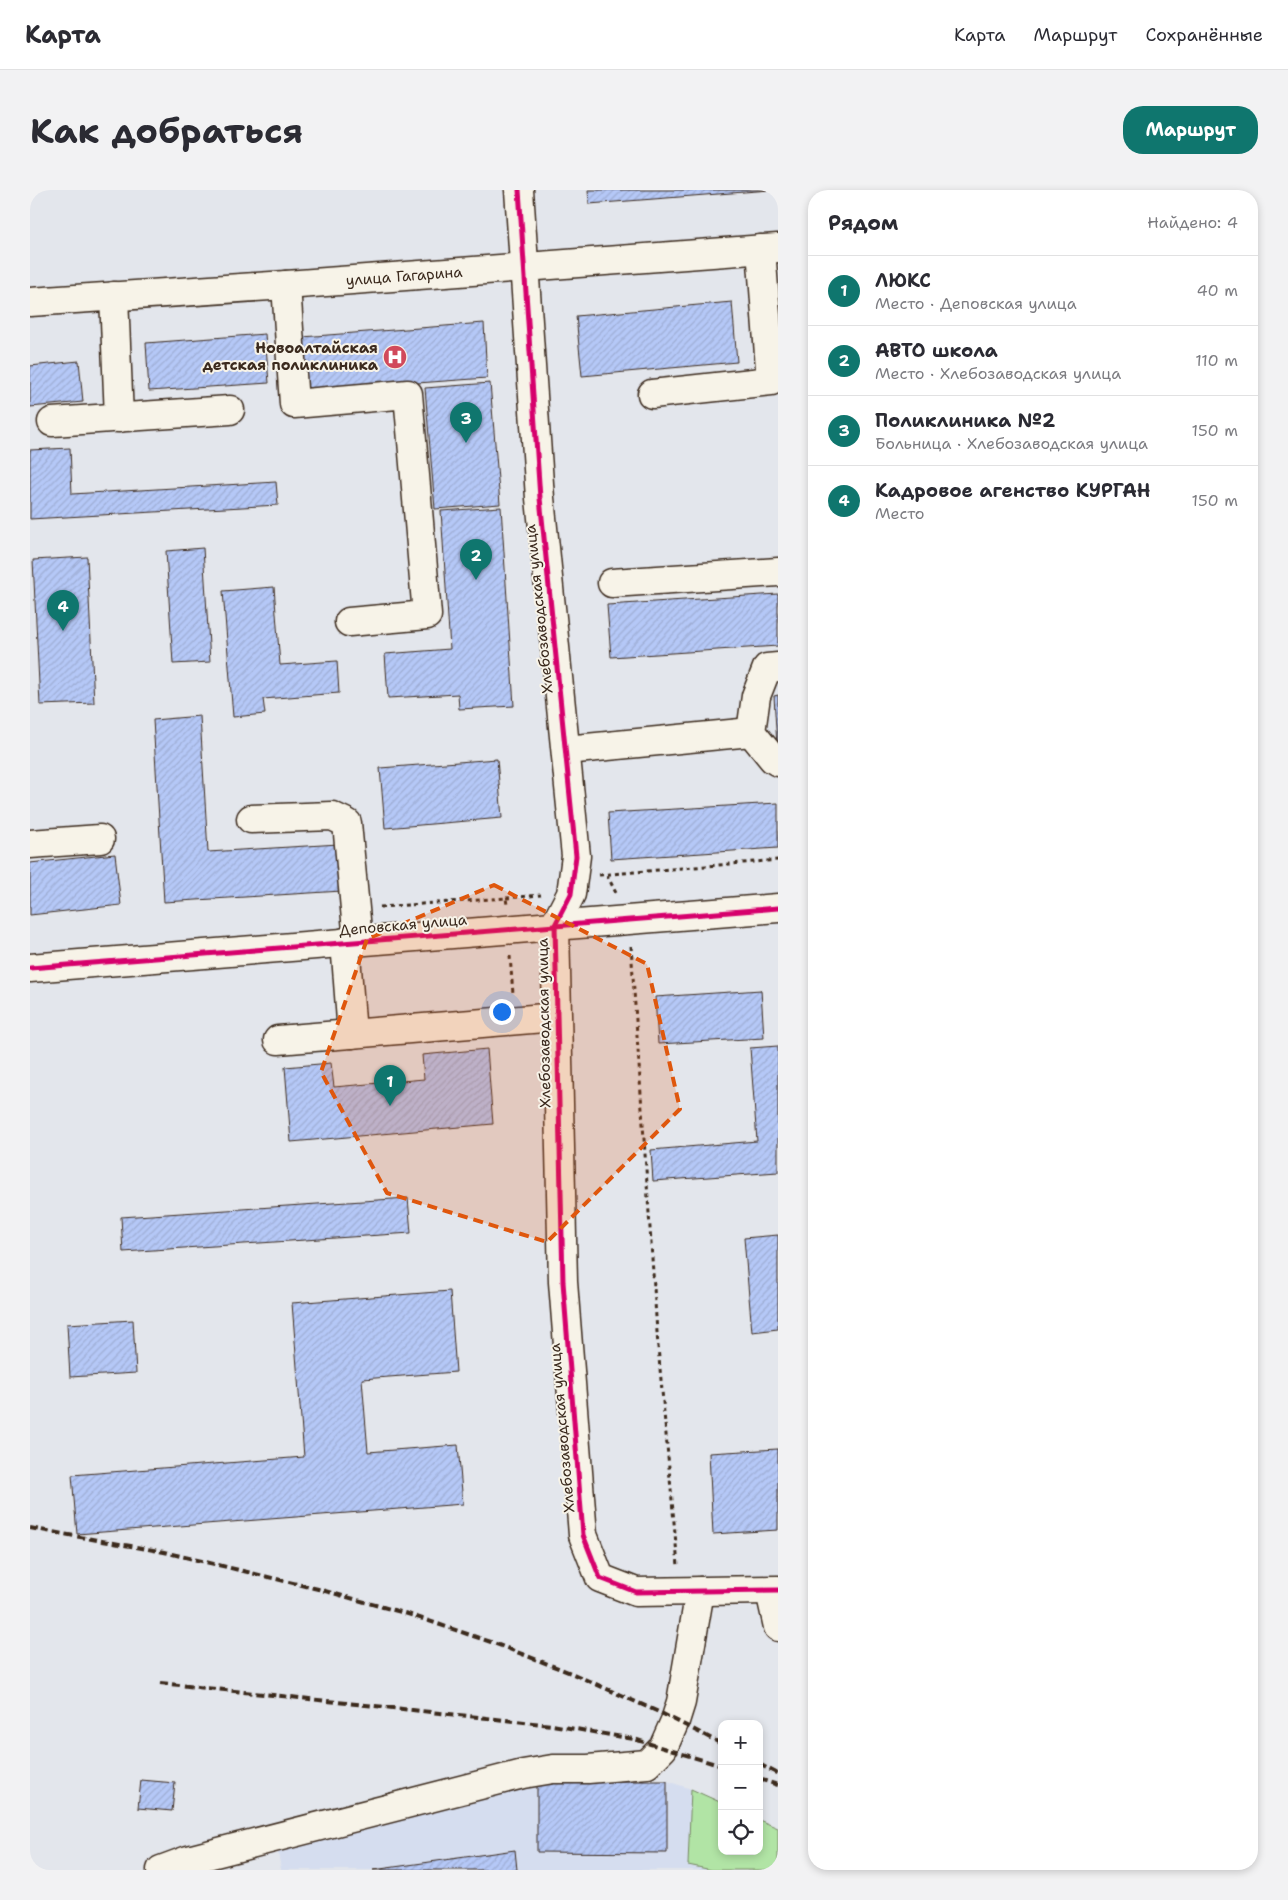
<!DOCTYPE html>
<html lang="ru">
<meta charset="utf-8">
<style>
body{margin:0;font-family:"Shantell Sans",sans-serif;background:#f2f2f3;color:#2b2b33}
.controls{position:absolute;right:15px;bottom:15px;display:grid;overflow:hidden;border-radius:10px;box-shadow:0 2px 8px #0003}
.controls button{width:45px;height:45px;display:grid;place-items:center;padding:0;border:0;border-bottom:1px solid #e1e1e2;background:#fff;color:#2b2b33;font:25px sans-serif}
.you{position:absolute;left:471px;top:821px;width:18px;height:18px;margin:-12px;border:4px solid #fff;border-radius:50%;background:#1a73e8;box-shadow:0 0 0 8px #1a73e833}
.badge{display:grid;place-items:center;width:32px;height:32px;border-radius:50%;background:#0f766e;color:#fff;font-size:16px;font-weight:700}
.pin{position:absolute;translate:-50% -41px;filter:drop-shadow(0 1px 2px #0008)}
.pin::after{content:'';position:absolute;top:26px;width:18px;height:15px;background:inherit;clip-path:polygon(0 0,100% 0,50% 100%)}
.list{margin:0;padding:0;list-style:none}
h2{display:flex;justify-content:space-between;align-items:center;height:65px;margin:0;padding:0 20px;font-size:21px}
h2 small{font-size:16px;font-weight:400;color:#7c7c81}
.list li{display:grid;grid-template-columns:32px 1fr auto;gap:15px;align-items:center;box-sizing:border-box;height:70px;padding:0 20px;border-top:1px solid #e1e1e2}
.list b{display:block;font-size:19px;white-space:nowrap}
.list p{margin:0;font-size:16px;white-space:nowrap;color:#7c7c81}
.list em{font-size:16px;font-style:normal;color:#7c7c81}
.icon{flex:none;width:28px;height:28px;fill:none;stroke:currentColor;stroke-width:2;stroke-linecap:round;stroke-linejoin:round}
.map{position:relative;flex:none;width:748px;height:1680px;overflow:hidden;border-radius:20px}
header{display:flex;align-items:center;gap:30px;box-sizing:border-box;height:70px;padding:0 25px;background:#fff;border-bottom:1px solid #e1e1e2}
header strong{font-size:24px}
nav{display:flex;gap:28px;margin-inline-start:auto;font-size:18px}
.intro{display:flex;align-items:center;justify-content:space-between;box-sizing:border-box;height:120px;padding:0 30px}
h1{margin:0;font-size:35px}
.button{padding:12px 22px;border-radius:20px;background:#0f766e;color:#fff;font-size:18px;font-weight:700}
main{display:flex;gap:30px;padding:0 30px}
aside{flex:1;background:#fff;border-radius:20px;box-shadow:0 2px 8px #0003}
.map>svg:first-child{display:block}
</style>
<header>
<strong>Карта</strong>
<nav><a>Карта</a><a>Маршрут</a><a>Сохранённые</a></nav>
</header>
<div class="intro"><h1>Как добраться</h1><a class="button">Маршрут</a></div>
<main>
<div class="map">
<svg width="748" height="1680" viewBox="0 0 748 1680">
<defs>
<pattern id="building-hatch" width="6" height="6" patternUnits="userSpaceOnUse" patternTransform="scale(1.25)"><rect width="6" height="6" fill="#b5c8f7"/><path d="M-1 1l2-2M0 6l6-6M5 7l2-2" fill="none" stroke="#9dacd3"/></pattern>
</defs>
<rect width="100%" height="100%" fill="#e3e6ec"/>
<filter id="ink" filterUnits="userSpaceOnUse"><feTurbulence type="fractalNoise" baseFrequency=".02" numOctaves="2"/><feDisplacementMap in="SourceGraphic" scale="10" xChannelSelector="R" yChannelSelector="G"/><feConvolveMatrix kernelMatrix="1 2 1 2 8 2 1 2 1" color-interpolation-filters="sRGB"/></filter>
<g filter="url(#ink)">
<path fill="#d5ddef" d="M507,1591H637L661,1599L692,1613V1661H729V1630L748,1638V1680H251L248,1662Z"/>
<path fill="#b1e4a5" stroke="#768762" d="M661,1599L692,1613V1661H729V1630L748,1638V1680H682L658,1675Z"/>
<g fill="url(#building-hatch)" stroke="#3b2a1e">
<path d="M558,0H740L559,14Z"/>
<path d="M702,112L707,172L552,186L546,126Z"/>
<path d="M454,133L457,188L276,201L272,147Z"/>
<path d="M235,144L239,193L119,201L116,153Z"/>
<path d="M49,171L53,212L0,217V176Z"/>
<path d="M460,193L470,314L405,319L395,198Z"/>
<path d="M40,258L42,304L246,292L248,315L0,329V260Z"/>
<path d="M471,317L484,516L429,519L428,504L358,508L355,464L420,459L411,321Z"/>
<path d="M173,358L180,472L143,474L136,361Z"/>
<path d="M57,367L64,513L10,515L3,370Z"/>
<path d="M244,397L250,475L307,471L309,503L233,509L235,524L203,527L193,401Z"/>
<path d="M748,404V456L581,467L577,415Z"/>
<path d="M748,505V556H747L744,506Z"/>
<path d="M170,526L178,662L309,654L312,701L134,712L123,530Z"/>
<path d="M467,569L472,628L355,638L350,578Z"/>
<path d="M748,613V658L581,669L578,623Z"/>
<path d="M85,664L91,715L0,725V673Z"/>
<path d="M731,800L734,848L628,854L625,807Z"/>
<path d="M748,856V982L623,991L621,960L727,951L720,858Z"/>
<path d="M457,859L463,934L261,952L255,877L301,873L304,897L394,889L392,865Z"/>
<path d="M378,1008L381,1043L93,1062L91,1027Z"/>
<path d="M748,1045V1139L722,1142L714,1048Z"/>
<path d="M420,1101L426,1182L332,1189L338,1262L428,1255L433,1314L47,1344L42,1285L274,1267L262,1113Z"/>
<path d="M103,1130L106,1183L40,1187L37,1134Z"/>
<path d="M748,1259V1340L683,1344L679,1263Z"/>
<path d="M111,1590L145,1593L142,1621L108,1618Z"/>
<path d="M507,1591H637V1663L507,1662Z"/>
<path d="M485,1660L487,1680H343Z"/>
</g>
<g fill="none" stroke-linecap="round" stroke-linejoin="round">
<g stroke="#3b2a1e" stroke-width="31">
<g id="minor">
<path d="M489,0L510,308L546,666L541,704L525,735L533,1092L553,1345L570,1388L606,1402L748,1400"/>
<path d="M256,95L264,214L378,204L397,425L319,432"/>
<path d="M84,106L89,228"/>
<path id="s1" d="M0,112L256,95L748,58"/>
<path d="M622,204L741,191L731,59"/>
<path d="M22,232L200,220"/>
<path d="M582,393L748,382"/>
<path d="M748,477L737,478L726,506L721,542L743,569L748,572"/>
<path d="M536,560L721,542"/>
<path d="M221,629L302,626L317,633L328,751"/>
<path d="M0,654L70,649"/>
<path d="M315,752L322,844"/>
<path d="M0,778L748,718"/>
<path d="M248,850L526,827"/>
<path d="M740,1401L748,1437"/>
<path d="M131,1680L158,1670L493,1584L523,1579H558L617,1574L633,1558L645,1531L651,1512L670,1401"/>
</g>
</g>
<g stroke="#3b2a1e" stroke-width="3" stroke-dasharray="4 4" stroke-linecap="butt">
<path d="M569,685L748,670"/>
<path d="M577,685L586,703"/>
<path d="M476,708L511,705"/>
<path d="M350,717L476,708L477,715"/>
<path d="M601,756L628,1157L648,1376"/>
<path d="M480,766L483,804"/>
</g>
<use href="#minor" stroke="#f7f3e8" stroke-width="28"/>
<g stroke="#3b2a1e" stroke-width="4" stroke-dasharray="8 4" stroke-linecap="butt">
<path d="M0,1338L134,1362L288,1399L378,1424L461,1452L541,1483L631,1523L692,1554"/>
<path d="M130,1493L522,1535L604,1549L692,1576"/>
<path d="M729,1574L748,1584"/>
<path d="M729,1589L748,1595"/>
</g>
<g stroke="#f7f3e8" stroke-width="8">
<g id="cycleway">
<path d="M489,0L510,308L546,666L541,704L525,735L533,1092L553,1345L570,1388L606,1402L748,1400"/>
<path d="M0,778L748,718"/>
</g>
</g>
<use href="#cycleway" stroke="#d6006c" stroke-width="5"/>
</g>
</g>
<path fill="#df570d" fill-opacity="0.2" stroke="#df570d" stroke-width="4" stroke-dasharray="10 6" stroke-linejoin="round" d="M464,695L617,774L650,919L517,1052L357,1003L291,882L337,749Z"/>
<defs>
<g id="hospital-disc" transform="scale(1.25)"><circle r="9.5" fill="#d1495b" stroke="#f7f3e8"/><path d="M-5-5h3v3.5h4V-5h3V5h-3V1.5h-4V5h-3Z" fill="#fff"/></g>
</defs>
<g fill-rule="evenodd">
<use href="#hospital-disc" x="365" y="167"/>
</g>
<g text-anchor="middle" stroke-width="4" stroke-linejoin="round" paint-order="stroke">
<g font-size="15" fill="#3b2a1e" stroke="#f7f3e8">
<text dy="5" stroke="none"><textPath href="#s1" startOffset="375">улица Гагарина</textPath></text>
<text transform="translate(509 419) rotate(-96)" y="5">Хлебозаводская улица</text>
<text transform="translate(373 735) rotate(-5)" y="5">Деповская улица</text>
<text transform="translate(514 833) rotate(-91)" y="5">Хлебозаводская улица</text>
<text transform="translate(532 1238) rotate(-95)" y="5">Хлебозаводская улица</text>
</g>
<g font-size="15" font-weight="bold" fill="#3b2a1e" stroke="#f7f3e8" text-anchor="end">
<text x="348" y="163">Новоалтайская<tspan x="348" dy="17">детская поликлиника</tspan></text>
</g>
</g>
</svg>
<div class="controls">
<button>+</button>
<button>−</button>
<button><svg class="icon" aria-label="locate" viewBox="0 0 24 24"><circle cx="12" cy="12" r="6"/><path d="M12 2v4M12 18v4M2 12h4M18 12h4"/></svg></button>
</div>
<div class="you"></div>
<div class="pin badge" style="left:360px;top:916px">1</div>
<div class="pin badge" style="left:446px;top:390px">2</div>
<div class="pin badge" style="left:436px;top:253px">3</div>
<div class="pin badge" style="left:33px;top:441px">4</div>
</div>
<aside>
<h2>Рядом<small>Найдено: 4</small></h2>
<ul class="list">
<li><span class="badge">1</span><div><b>ЛЮКС</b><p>Место · Деповская улица</p></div><em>40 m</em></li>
<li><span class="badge">2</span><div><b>АВТО школа</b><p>Место · Хлебозаводская улица</p></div><em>110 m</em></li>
<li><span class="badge">3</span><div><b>Поликлиника №2</b><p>Больница · Хлебозаводская улица</p></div><em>150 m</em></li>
<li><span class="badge">4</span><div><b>Кадровое агенство КУРГАН</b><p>Место</p></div><em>150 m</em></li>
</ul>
</aside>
</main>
